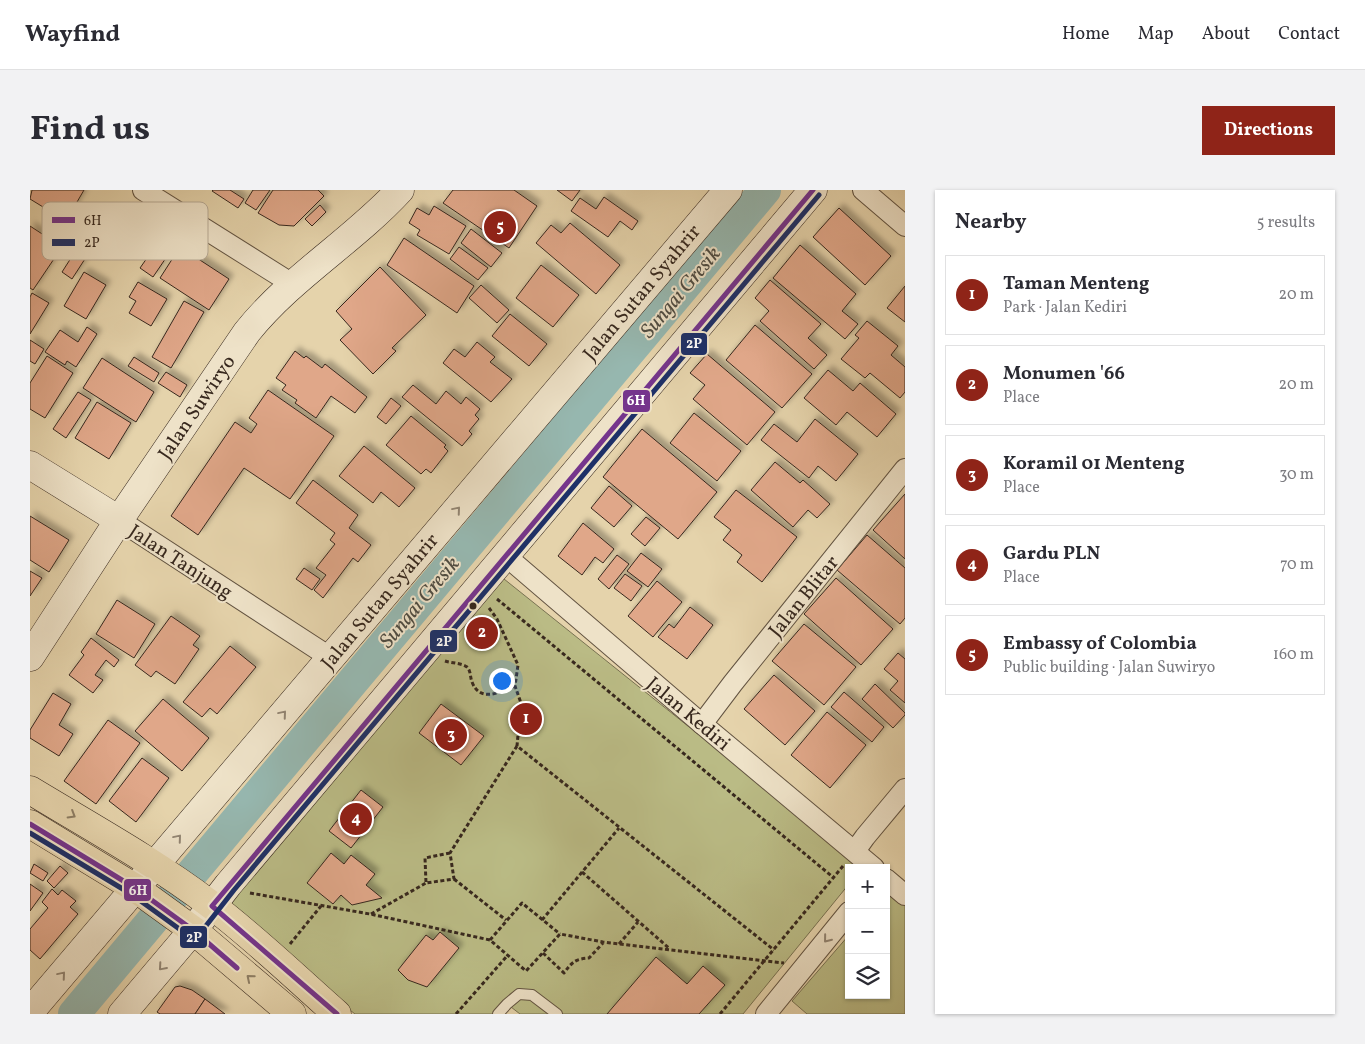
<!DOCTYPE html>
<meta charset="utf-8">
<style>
body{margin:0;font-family:Vollkorn,serif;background:#f2f2f3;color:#2b2b33}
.controls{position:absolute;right:15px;bottom:15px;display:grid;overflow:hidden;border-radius:0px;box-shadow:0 1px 4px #0004}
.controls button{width:45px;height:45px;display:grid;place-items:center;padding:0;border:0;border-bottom:1px solid #e1e1e2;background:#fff;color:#2b2b33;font:25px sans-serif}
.you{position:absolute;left:471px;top:490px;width:18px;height:18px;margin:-12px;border:4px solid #fff;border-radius:50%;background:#1a73e8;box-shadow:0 0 0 8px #1a73e833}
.badge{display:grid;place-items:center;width:32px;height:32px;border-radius:50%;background:#8f2418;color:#fff;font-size:16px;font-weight:700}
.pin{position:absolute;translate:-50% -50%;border:2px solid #fff;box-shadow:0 1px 5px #0006}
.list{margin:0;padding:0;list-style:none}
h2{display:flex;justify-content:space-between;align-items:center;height:65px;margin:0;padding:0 20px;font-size:21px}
h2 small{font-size:16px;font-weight:400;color:#7c7c81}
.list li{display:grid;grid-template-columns:32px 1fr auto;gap:15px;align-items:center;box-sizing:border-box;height:80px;margin:0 10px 10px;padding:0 10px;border:1px solid #e1e1e2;border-radius:0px}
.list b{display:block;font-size:19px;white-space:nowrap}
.list p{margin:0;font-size:16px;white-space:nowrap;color:#7c7c81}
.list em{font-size:16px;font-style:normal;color:#7c7c81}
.icon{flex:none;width:28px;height:28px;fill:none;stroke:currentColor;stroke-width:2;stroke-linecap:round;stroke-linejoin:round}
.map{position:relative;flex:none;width:875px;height:824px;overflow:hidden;border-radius:0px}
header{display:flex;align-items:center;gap:30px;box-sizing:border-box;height:70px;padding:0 25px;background:#fff;border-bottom:1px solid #e1e1e2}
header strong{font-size:24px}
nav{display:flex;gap:28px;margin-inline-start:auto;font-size:18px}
.intro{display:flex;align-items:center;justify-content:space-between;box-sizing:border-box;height:120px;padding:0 30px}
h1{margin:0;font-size:35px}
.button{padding:12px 22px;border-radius:0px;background:#8f2418;color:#fff;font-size:18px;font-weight:700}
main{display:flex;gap:30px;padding:0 30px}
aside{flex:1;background:#fff;border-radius:0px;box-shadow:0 1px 4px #0004}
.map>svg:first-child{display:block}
</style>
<header>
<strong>Wayfind</strong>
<nav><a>Home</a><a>Map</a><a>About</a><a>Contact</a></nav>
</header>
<div class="intro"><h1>Find us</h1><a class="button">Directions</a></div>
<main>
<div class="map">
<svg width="875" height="824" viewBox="0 0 875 824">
<defs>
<filter id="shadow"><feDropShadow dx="4.5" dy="-4.5" stdDeviation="2.5" flood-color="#0004"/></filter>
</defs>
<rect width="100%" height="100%" fill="#e5d3ab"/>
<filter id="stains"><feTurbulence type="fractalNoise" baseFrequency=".004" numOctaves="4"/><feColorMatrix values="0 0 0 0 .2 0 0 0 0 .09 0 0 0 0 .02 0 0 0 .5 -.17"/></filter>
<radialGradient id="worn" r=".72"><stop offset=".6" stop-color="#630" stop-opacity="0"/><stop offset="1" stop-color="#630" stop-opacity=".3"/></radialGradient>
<g fill="#babb85" stroke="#787252">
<path d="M464,381L833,676L819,678V694L713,824H490L481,817L475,824H325L191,717Z"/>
<path d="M856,701L875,711V824H777L762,811L819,745V805H856Z"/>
</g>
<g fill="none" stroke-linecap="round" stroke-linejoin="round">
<path stroke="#96b7af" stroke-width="32" d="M44,824L735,0"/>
</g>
<g fill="#e0a789" stroke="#37281e" filter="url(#shadow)">
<path d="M2,0H54L36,31L0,9Z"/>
<path d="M183,0H200L214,9L208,18L182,1Z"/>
<path d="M223,0H240L226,20L215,13Z"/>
<path d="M243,0H288L294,6L264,36L249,35L228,23Z"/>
<path d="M423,0H484L507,16L479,58L413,13Z"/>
<path d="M527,0H550L542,11Z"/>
<path d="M574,7L608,31L602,40L590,31L578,47L541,21L550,8L566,19Z"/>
<path d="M290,15L296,22L282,36L275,29Z"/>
<path d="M404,16L436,36L419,64L387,45L390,40L379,33L387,18L399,25Z"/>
<path d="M809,18L861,66L835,95L783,47Z"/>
<path d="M540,33L590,75L566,104L506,53L521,35L531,43Z"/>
<path d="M0,36L32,57L3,100L0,98Z"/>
<path d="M441,39L472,63L461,77L431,53Z"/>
<path d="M374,48L444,96L427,123L357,75Z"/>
<path d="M52,51L62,58L42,89L32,82Z"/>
<path d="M129,51L142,59L123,87L110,78Z"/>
<path d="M770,55L826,104L812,121L828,134L815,149L743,88Z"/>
<path d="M150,57L199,89L179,120L130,88Z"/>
<path d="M429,57L458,78L448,90L420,69Z"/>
<path d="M511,75L549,105L523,137L486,108Z"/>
<path d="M350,77L396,125L362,158L366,161L343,184L310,150L322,139L306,121Z"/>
<path d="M54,82L76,95L56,129L34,116Z"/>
<path d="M740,90L791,134L778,148L797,165L784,179L730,131L739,121L725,108Z"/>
<path d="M108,92L137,109L121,136L99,123L106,111L99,107Z"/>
<path d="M451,95L479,120L467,133L439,108Z"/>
<path d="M875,96V132L857,118Z"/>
<path d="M2,103L19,113L0,144V107Z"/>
<path d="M154,111L174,122L141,178L122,167Z"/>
<path d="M480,124L517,154L499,176L462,146Z"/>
<path d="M837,131L868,156L861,165L875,177V202L870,208L840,183L835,188L811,169L829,148L825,145Z"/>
<path d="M725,135L782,184L752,218L696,170Z"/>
<path d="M57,137L67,144L46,177L37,171L35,175L15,162L30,140L48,152Z"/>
<path d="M0,150L14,159L5,174L0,171Z"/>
<path d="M447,152L465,167L460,172L482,189L461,212L413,173L424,159L435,167Z"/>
<path d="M265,161L274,168L276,166L292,178L295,174L337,207L325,223L301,206L286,228L265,213L267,210L252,200L256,195L246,188Z"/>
<path d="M677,164L745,222L717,255L663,209L675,195L660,183Z"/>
<path d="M17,166L43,183L15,228L0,219V193Z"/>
<path d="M104,167L129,183L124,192L98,176Z"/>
<path d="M72,168L124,202L106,232L53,198Z"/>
<path d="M798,180L823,201L830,193L866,224L847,247L817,222L806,235L774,208Z"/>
<path d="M136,182L157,195L150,207L128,193Z"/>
<path d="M383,195L406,214L416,201L431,214L436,207L450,219L445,225L449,229L439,241L442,244L432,256L372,207Z"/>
<path d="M238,200L304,246L260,309L214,278L168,345L141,326L205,232L221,243L227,234L219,228Z"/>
<path d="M48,202L61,210L36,248L23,239Z"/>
<path d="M361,208L371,216L356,234L347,227Z"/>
<path d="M67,212L101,233L79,269L45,248Z"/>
<path d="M664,223L711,261L687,291L640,253Z"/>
<path d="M381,226L416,255L414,257L418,261L401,283L396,279L391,284L356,255Z"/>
<path d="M785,229L828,264L806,291L788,276L779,288L731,250L744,234L767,252Z"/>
<path d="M612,239L687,302L648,349L573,287Z"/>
<path d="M334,256L385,298L369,317L351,302L343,313L309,286Z"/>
<path d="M745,272L770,293L773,290L800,314L787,328L778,320L763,337L721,300Z"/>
<path d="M283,290L328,325L319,338L341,355L328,372L323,368L293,408L284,400L296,385L286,378L305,354L300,350L305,343L266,313Z"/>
<path d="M579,296L602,316L584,337L561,318Z"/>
<path d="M706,300L767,347L732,392L707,372L712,365L693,350L701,340L684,327Z"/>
<path d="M875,304V369L843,340Z"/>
<path d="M0,326L39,350L19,382L0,370Z"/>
<path d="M616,327L630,338L615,356L601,344Z"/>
<path d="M553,333L584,359L573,373L565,367L552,385L528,366Z"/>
<path d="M837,345L875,378V428L870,434L807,380Z"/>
<path d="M611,363L632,379L618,397L597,381Z"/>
<path d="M587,365L599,374L579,399L568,389Z"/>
<path d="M274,378L290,389L282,400L266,389Z"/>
<path d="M0,381L12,388L0,406Z"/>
<path d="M595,384L612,396L601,411L584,398Z"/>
<path d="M806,388L863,439L831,475L774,424Z"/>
<path d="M627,391L652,412L623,447L598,426Z"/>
<path d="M87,410L125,434L104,468L66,444Z"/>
<path d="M660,417L683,435L657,469L628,447L639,434L644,438Z"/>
<path d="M141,426L170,446L163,455L169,459L145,494L126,481L121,487L105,475Z"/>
<path d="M774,434L826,477L794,515L742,471Z"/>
<path d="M61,448L89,470L84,477L76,470L65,485L73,490L63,503L39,485L54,465L51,462Z"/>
<path d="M200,456L226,477L187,524L180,518L172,527L153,512Z"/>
<path d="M868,463L875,469V513L860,500L868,491L854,479Z"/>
<path d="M744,485L785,521L755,555L714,519Z"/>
<path d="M845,494L875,523V525L863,538L832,509Z"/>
<path d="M814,502L854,537L842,552L801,517Z"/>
<path d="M23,503L41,514L29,535L43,544L29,566L0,548V540Z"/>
<path d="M133,509L179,548L152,581L105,541Z"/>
<path d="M411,514L454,546L431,575L389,543Z"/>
<path d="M797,522L836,555L800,598L761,565Z"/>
<path d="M78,530L110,553L66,614L34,591Z"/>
<path d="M112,568L139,588L106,632L79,611Z"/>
<path d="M331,600L353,617L321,658L299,641Z"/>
<path d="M301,663L314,674L321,665L345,684L336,695L352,708L322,715L311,705L303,714L277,693Z"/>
<path d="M4,674L18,683L13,691L0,683Z"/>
<path d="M30,676L38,683L24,698L17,691Z"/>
<path d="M0,694L13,703L0,721Z"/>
<path d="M22,699L28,705L32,700L46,711L40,717L48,724L10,769L0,760V739L18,718L12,712Z"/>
<path d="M410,742L429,758L397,797L378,790L368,780L396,745L403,750Z"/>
<path d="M626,767L657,794L673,776L695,795L669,824H577Z"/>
<path d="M150,796L162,800L175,809L165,824H130L127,822L145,797Z"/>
<path d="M175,809L195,824H165Z"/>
</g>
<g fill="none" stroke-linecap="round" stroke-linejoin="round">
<g stroke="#625341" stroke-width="12">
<path id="lane" d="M468,824L477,814L489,804L502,805L527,824"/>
</g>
<g stroke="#625341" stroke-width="22">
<g id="street">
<path d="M113,0L264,95"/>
<path d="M833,0L875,36"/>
<path d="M89,330L301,468"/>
<path d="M476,366L672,534L844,678"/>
<path d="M672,534L703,493L875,279"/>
<path d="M825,661L835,647L875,599"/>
<path d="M856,689L875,705"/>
<path d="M736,824L819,722"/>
</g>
</g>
<g stroke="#37281e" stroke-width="29">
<g id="secondary">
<path d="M0,275L89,330"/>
<path d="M0,467L89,330L217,142C261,87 323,51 370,0"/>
<path d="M0,822L698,0"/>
<path d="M92,824L163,740L198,695L783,0"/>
</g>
</g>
<g stroke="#37281e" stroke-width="29">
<g id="primary">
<path d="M0,600C61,637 123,671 180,714C225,748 265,787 307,824"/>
<path d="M0,634L105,698L163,740L262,824"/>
</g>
</g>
<g stroke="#37281e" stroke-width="3" stroke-dasharray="4 2.5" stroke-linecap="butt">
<path d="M467,409L804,688"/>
<path d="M459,418L467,429L488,475L485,496L491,513L487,556"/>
<path d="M415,471C421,473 432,473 437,477C441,481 440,487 442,492C450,513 471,502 485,496"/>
<path d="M420,663L395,668L396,693L424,689L420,663L487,556L744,760"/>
<path d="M552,682L640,759"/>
<path d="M424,689L476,730"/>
<path d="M220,703L340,724L460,750L496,781L530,744L573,752L754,773"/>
<path d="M341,724L396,693"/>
<path d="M512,730L589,638"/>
<path d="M460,750L492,713L530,744"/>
<path d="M260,754L291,716"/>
<path d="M589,754L608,732"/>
<path d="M513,763L534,783C542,772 545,769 559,768L573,753"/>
<path d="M426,824L478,765"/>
<path d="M690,824L813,676"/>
</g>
<use href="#lane" stroke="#eee2c8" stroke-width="10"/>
<use href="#street" stroke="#eee2c8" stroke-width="20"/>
<use href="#secondary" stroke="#eee2c8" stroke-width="28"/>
<use href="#primary" stroke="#e5d3ab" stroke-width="28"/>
<g stroke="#eee2c8" stroke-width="9">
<g id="bus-1">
<path d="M0,634L105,698L163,740L207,778"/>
<path d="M307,824L182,716L783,0"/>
</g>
</g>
<g stroke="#eee2c8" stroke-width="9">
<path id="bus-2" d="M0,643L101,704L159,746L163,747L168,746L204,700L789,5"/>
</g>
<use href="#bus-1" stroke="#75358c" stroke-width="5"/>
<use href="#bus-2" stroke="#1d3068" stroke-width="5"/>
</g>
<defs><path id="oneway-chevron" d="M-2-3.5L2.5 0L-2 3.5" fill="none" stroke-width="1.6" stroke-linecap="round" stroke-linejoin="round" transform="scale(1.25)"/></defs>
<g stroke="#928573">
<use href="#oneway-chevron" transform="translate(427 320) rotate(-50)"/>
<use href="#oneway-chevron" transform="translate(253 524) rotate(-50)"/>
<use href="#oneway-chevron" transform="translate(148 648) rotate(-50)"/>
<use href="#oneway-chevron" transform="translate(797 749) rotate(129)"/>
<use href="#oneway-chevron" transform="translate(132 777) rotate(131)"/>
<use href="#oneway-chevron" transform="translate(32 785) rotate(-50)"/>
</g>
<g stroke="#8e7e64">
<use href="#oneway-chevron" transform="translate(42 625) rotate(31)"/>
<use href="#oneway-chevron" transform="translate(220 788) rotate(-140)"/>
</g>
<circle fill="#37281e" stroke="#eee2c8" stroke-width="2" cx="443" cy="416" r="4.5"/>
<g text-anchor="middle" stroke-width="4" stroke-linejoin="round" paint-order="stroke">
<g font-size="20" fill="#37281e" stroke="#eee2c8">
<text transform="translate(611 102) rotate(-50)" y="7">Jalan Sutan Syahrir</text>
<text transform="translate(166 217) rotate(-56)" y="7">Jalan Suwiryo</text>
<text transform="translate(151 371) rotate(33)" y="7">Jalan Tanjung</text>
<text transform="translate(773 406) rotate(-51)" y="7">Jalan Blitar</text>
<text transform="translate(349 411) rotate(-50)" y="7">Jalan Sutan Syahrir</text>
<text transform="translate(659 523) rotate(40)" y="7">Jalan Kediri</text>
</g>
<g font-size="21" font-style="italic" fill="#4f4c42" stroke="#eee2c8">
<text transform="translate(650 102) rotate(-50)" y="7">Sungai Gresik</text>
<text transform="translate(389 412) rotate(-50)" y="7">Sungai Gresik</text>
</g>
</g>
<rect x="12" y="12" width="166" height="58" rx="8" fill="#eee2c8" stroke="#b7aa95" stroke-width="1"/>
<rect x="22" y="27" width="23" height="6" fill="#75358c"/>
<rect x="22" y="49" width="23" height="7" fill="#1d3068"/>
<g font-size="14" fill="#37281e">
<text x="54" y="35">6H</text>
<text x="54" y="57">2P</text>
</g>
<g stroke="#eee2c8" stroke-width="2">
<rect x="650" y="142" width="28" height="24" rx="5" fill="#1d3068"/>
<rect x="592" y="199" width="29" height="24" rx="5" fill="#75358c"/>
<rect x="399" y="439" width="29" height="24" rx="5" fill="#1d3068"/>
<rect x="93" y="688" width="29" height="24" rx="5" fill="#75358c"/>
<rect x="149" y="735" width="29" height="24" rx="5" fill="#1d3068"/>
</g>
<g font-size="14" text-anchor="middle" font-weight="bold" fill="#fff">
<text x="664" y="158">2P</text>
<text x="606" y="215">6H</text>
<text x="414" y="456">2P</text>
<text x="108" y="705">6H</text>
<text x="164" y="752">2P</text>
</g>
<rect width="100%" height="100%" filter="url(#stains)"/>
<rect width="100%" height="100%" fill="url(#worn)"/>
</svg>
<div class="controls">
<button>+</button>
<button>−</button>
<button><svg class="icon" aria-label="layers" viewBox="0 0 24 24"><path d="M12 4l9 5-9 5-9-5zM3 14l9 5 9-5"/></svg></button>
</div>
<div class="you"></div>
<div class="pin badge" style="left:496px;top:529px">1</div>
<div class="pin badge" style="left:452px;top:443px">2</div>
<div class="pin badge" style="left:421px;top:545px">3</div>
<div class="pin badge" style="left:326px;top:629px">4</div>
<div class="pin badge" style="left:470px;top:37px">5</div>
</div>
<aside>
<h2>Nearby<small>5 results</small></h2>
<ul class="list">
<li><span class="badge">1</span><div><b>Taman Menteng</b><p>Park · Jalan Kediri</p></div><em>20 m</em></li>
<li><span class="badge">2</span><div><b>Monumen '66</b><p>Place</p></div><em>20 m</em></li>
<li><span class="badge">3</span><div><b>Koramil 01 Menteng</b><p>Place</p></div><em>30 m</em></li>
<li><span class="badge">4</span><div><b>Gardu PLN</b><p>Place</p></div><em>70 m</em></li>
<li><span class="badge">5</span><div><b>Embassy of Colombia</b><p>Public building · Jalan Suwiryo</p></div><em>160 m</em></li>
</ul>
</aside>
</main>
